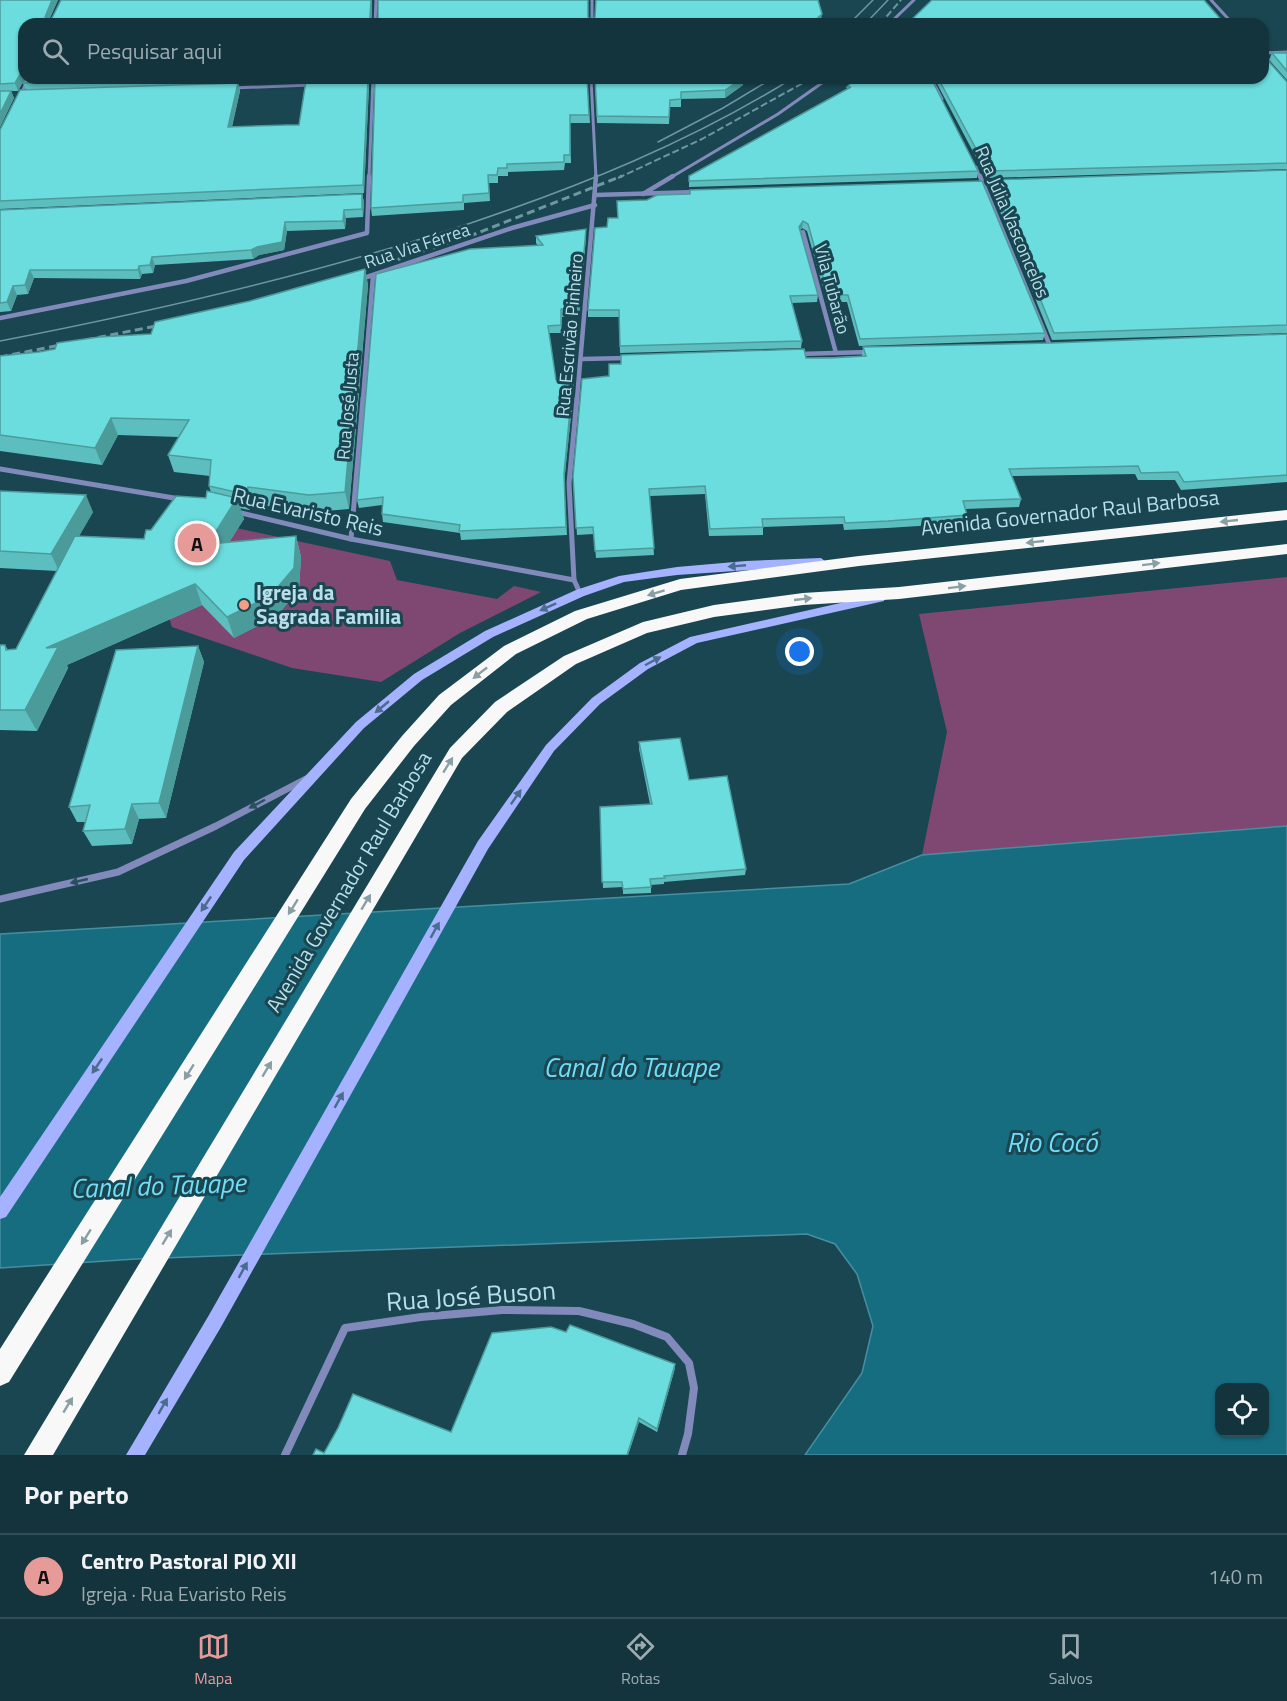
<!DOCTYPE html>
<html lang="pt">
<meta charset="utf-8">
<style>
body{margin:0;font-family:"Titillium Web",sans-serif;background:#203f48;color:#f1f3f6}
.controls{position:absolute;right:18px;bottom:18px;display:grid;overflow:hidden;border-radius:12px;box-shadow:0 2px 4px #0004}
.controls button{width:54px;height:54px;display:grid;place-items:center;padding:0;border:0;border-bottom:2px solid #324f57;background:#13343d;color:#f1f3f6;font:30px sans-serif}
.you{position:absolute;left:800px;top:652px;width:21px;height:21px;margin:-15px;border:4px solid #fff;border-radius:50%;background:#1a73e8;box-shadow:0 0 0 9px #1a73e833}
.badge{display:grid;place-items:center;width:39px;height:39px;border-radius:50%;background:#e69b98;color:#111;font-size:20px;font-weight:700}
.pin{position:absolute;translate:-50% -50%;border:3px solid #fff;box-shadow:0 2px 6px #0006}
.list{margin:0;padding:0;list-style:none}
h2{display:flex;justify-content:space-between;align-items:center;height:78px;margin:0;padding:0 24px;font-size:26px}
h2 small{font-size:20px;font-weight:400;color:#9daab0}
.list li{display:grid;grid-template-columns:39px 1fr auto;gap:18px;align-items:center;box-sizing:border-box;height:84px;padding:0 24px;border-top:2px solid #324f57}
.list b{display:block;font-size:22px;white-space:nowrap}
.list p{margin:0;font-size:20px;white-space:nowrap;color:#9daab0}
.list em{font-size:20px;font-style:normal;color:#9daab0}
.icon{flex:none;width:33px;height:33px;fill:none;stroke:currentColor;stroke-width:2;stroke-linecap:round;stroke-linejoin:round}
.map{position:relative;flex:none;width:1287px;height:1455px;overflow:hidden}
.search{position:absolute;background:#13343d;box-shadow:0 2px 4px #0004;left:18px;right:18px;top:18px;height:66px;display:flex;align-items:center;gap:15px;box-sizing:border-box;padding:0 21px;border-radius:18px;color:#9daab0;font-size:22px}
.sheet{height:162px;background:#13343d}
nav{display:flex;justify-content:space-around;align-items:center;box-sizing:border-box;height:84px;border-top:2px solid #324f57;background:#13343d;font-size:16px;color:#9daab0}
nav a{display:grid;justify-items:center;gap:3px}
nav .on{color:#e69b98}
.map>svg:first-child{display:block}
</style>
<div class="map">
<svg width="1287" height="1455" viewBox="0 0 1287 1455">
<rect width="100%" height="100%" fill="#194651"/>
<g fill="#7f4872">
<path d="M176,515L390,561L397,580L497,599L514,586L541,592L460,633L381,682L292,668L172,627L154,567Z"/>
<path d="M1287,577V826L922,855L947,732L919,614Z"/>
</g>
<path fill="#166d80" stroke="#478fa0" stroke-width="1.5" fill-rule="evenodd" d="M1287,826V1455H805L862,1373L873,1326L857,1274L835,1244L807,1234L136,1259L0,1268V934L849,884L922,855ZM1220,1388H1264V1432H1220Z"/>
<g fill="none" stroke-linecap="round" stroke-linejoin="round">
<g stroke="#818aba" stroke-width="3">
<path d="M592,0V24"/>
<path d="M1211,0L1233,24"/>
<path d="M375,24L376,0"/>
<path d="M889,24L914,0"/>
<path d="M1263,53L1287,52"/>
<path d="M591,78L596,178"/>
<path d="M931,78L942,99"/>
<path d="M231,88L311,85"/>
<path d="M20,97L28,78"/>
<path d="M976,167L980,178"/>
<path d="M369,178L373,78"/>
<path d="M670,178L778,114L829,78"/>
</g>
<g stroke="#818aba" stroke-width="4.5">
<path d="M980,176L1050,346"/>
<path d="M643,194L673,176"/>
<path d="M595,195L697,192"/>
<path d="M803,232L836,353"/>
<path d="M361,279L512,228L595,205"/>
<path d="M0,318L186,281L367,233L369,176"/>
<path d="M799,354L869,352"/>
<path d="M582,359L626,358"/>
<path d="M363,399L373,276"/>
<path d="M577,399L596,176"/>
</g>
<g stroke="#818aba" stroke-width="5">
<path d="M577,398L569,483L574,580L580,593"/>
<path d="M0,469L180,499"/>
<path d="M237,512L351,539L574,580"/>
<path d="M351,539L363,398"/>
</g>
<path stroke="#818aba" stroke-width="7" d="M0,899L118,872L216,826L306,779"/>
<path stroke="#818aba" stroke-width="8" d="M285,1455L345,1328L421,1317L502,1310L579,1311L633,1324L667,1337L689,1363L694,1388L688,1434L682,1455"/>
<g fill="#a5b2ff" fill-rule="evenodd">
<path d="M821,558L826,562L825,565L677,575L624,582L584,596L493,637L422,680L364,728L244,860L6,1217L0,1219V1197L234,852L356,722L414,674L485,631L576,590L619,576L677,567L746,561Z"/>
<path d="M880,594L885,598L884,601L697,643L648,669L600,704L554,751L488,849L221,1327L145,1455H126L209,1315L478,841L546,745L592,698L640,663L690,637Z"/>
</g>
<g fill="#f8f8f8" fill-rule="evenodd">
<path d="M1287,510V520L859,566L681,590L587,619L516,654L451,705L414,746L365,809L9,1382L0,1386V1349L351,799L402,736L439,695L504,646L575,611L680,579L859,556Z"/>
<path d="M1287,544V554L899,599L803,605L714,617L647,633L576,664L507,712L462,758L53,1455H24L450,748L495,702L564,656L643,622L714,605L803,593L899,587Z"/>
</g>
<g stroke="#6d97a2" stroke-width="1.5">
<path d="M849,24L873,0"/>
<path d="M865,24L888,0"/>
<path d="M658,142L723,108L773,78"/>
<path d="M0,341C156,311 311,275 462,226C578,187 689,143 793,78"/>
</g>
<g stroke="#6d97a2" stroke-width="2" stroke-dasharray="7 3" stroke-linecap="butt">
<path d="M880,24L901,0"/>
<path d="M618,178L702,139L812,78"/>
</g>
<g stroke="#6d97a2" stroke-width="3" stroke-dasharray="8 4.5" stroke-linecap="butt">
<path d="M350,275L470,236L622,176"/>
<path d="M0,357L171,323"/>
</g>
</g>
<g fill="#5dbebf" fill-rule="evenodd">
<path d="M0,0H58L49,20L372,0V19L374,20L588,17L591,20L821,21L818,24H24L25,78L18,91H11L14,98L0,127Z"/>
<path d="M1272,53H1287V80L1269,60Z"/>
<path d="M26,78H370L368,79L369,86L364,193L0,209V130L26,90L23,83ZM308,78V81L299,125L232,127L240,91L238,83H241L242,81Z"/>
<path d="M376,78H587L590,123H570L571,163H565L564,170L508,172V176H498V183H489L490,201L464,203V210L372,216L371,208Z"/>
<path d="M595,78L743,85L725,98L681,99V107H670L669,124L597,123Z"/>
<path d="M856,78L978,171L977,178L689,187V176L847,89V87Z"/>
<path d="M934,78H1263L1287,82V169L987,178Z"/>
<path d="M1287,170V333L1052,340L990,187L992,180Z"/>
<path d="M982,181L1045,333L1043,340L859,346L847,302H827L807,231L802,228L800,231L818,295L817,302L792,303L802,341L801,348L620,353L619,317H588V310L607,227L618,218L647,200L690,194Z"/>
<path d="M362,194L364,202L363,217L346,218L345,229L287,231L284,250L259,255L253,259L155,265L153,273L142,274L140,279L34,278L28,294L17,295L11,311L0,312V210Z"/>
<path d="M536,236H586L579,317H562L561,333H549L556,380L573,379L574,387L564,483L567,535L461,540L460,533L383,522L382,514V505L359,508L357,500L538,246L536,243Z"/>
<path d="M365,269L368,285L349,509L314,512L253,504L249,510L240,508L244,519L229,542L296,536L301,557L299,589L277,616L234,638L202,605L67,665L68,668L37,731L0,730V645H5L8,650L16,649L57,571L0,568V491L93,512L79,536L144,539L151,530L206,498L211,492L209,486L210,476L174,472L168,455L179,437L118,435L102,465L0,451V356L39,352L151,334L250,301Z"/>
<path d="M1287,334V482L1181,490L1175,480H1138L1135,474L1012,476L1021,499L1019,507L965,509L967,515L966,523L887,528L844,530L843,524L763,527V535L709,536L705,494L650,496L654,555L596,558L594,534L577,535L573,476L806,358L862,356L863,347L1052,343Z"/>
<path d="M198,646L204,662L166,818L139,819L132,844L92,846L83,831L86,822H77L69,807Z"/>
<path d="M639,742L689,780L746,869L745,875L664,882V884L651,885V893L623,894V887L603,888L600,807L650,804L639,749Z"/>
<path d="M566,1332L675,1364V1368L657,1432L639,1422L628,1455H313L451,1432Z"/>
</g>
<g fill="#4c9b9b">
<path d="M52,0H58L47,24L45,17Z"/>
<path d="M371,0H372V24L370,18Z"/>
<path d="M822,14L821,21L818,24H811Z"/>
<path d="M24,67L25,78L18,91L15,83Z"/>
<path d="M744,78L743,85L725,98V90Z"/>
<path d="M368,79L369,86L364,193L363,185Z"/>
<path d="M238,83L240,91L230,134L228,127Z"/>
<path d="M11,91L14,98L0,127V114Z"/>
<path d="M362,194L364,202L363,217L362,209Z"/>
<path d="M344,210L346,218L345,229L343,221Z"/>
<path d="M803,221L802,228L799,233V227Z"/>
<path d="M285,222L287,231L284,250L259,255L253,259L251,250Z"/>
<path d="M586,229V236L579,317V309Z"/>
<path d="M152,257L155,265L153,273L150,265Z"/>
<path d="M139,266L142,274L140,279L138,270Z"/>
<path d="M365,269L368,285L349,509L345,492Z"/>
<path d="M30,270L34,278L28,294L25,285Z"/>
<path d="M13,286L17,295L11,311L7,302Z"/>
<path d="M573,379L574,387L564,483L567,535L564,474Z"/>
<path d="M111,418L118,435L102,465L95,448Z"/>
<path d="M248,487L253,504L249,510L244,494Z"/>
<path d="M86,495L93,512L59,571L51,554Z"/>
<path d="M237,498L244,519L215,565L208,544Z"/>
<path d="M296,536L301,557L299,589L277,616L234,638L227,617Z"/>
<path d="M195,584L202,605L67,665L68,668L37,731L25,710L46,648Z"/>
<path d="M198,646L204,662L166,818L159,803Z"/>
<path d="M132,804L139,819L132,844L125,829Z"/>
<path d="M675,1364V1368L657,1432V1429Z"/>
<path d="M639,1418V1422L628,1455H627Z"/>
</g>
<g fill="#6cddde" stroke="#4c9b9b" stroke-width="1.5">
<path d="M0,0H52L45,17L48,20L52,18L61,0H371L370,18L374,20L378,18V0H588V17L591,20L595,17L596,0H818L822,14L811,24H24V67L15,83L0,84Z"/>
<path d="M932,0H1204L1225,24H907Z"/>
<path d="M1272,53H1287V71Z"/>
<path d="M1263,55L1287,82V163L988,171L938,78H1263Z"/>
<path d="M26,78H170L23,83Z"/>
<path d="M396,78H587L589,115H570V155H564V162L507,164V168H498L497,175H488L489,193L463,195V202L371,208L375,79Z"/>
<path d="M595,78H743L725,90L681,92V99L670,100L669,117L597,116Z"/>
<path d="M856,78H931L978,171L689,181V176L851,87H847Z"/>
<path d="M368,79L363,185L0,201V130L20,90L238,83L228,127L287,125H299L306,81Z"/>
<path d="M0,91H11L0,114Z"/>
<path d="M1287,170V325L1054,333L992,180Z"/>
<path d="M982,181L1045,333L860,339L848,295H828L808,224L803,221L799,227L818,295L790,296L802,341L620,346L619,310H588L595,228L607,227L608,218H618L617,201L647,200L657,195L690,194V190Z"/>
<path d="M362,194V209L344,210L343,221L285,222L282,242L257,247L251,250L152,257L150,265L139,266L138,270H30L25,285L13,286L7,302L0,303V210Z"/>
<path d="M586,229L579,309H561V325L548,326L556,380L573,379L564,474L566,527L459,531L460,525L382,514L383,497L357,500L376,274L470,249L543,245L536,236Z"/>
<path d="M365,269L345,492L309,495L248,487L244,494L209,486L211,460L168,455L189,420L111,418L95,448L0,435V356L39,352L55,349L57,343L99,337L151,334L155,322L250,301Z"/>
<path d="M1287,334V475L1184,482L1178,472L1141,473L1138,466L1009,469L1021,499L963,501L967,515L888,521L845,523L844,517L762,519L763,527L710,529L705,486L649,489L654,548L595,551L593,527L576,528L573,476L582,379L609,376V364H621V355L804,349L806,358H830L866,356L863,347L1052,343Z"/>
<path d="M0,491L86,495L51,554L0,551Z"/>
<path d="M207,491L237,498L208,544L296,536L294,568L271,595L227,617L195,584L46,648L58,647L25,710H0V645H5L6,650L16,649L75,536L144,539L146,530H151L176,496L206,498Z"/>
<path d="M198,646L159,803L132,804L125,829L83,831L90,805L69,807L116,650Z"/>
<path d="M680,738L689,780L727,776L746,869L664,876L665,878L650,879L651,887L623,889L622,882H602L600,807L652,804L639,742Z"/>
<path d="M570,1325L675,1364L657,1429L639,1418L627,1455H313L316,1449L324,1453L338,1428L353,1394L451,1432L492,1333L551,1327L566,1332Z"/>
</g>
<defs><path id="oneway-solid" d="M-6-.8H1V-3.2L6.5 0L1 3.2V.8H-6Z" transform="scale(1.5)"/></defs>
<g fill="#889fa4">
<use href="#oneway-solid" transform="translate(1229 521) rotate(174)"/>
<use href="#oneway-solid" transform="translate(1035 542) rotate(174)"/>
<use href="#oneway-solid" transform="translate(1151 564) rotate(-7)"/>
<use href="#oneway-solid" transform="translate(957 587) rotate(-7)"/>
<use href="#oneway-solid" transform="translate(656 593) rotate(163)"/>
<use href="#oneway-solid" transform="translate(803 599) rotate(-6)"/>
<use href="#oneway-solid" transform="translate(480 673) rotate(142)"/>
<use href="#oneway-solid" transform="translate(448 765) rotate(-58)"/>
<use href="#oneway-solid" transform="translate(366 902) rotate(-59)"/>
<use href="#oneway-solid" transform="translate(293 907) rotate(122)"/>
<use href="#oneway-solid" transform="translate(267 1069) rotate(-59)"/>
<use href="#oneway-solid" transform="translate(189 1072) rotate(122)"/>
<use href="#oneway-solid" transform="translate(86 1237) rotate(122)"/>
<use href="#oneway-solid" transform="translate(167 1237) rotate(-59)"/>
<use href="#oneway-solid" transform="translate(68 1405) rotate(-59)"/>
</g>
<g fill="#4a6c8e">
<use href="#oneway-solid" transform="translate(737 566) rotate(175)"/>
<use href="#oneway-solid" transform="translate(548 607) rotate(156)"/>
<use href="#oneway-solid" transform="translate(653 661) rotate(-28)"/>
<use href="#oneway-solid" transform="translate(382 707) rotate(140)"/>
<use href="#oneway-solid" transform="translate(516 797) rotate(-55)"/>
<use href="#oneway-solid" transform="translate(206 904) rotate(124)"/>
<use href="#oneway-solid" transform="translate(435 930) rotate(-61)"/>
<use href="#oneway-solid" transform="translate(97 1066) rotate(124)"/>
<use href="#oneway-solid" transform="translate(339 1100) rotate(-61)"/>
<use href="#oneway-solid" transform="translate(243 1270) rotate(-61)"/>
<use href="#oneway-solid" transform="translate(163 1406) rotate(-60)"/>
</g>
<g fill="#295061">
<use href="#oneway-solid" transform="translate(257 804) rotate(152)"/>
<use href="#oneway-solid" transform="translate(79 881) rotate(167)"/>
</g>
<circle fill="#f49e87" stroke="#194651" stroke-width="2" cx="244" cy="605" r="6"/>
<g text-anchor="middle" stroke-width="6" stroke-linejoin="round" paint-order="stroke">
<g font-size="18" fill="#b8dfea" stroke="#194651">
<text transform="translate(1012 222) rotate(67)" y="6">Rua Júlia Vasconcelos</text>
<text transform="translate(417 246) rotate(-18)" y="6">Rua Via Férrea</text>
<text transform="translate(832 289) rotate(75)" y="6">Vila Tubarão</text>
<text transform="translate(570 335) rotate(-85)" y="6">Rua Escrivão Pinheiro</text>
<text transform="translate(348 406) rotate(-85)" y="6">Rua José Justa</text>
</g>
<g font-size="21" fill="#b8dfea" stroke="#194651">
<text transform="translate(308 512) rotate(13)" y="7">Rua Evaristo Reis</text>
<text transform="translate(1070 513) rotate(-6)" y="7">Avenida Governador Raul Barbosa</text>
<text transform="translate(349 882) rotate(-59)" y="7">Avenida Governador Raul Barbosa</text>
</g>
<g font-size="21" font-weight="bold" fill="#b8dfea" stroke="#194651" text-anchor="start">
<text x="256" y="600">Igreja da<tspan x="256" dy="24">Sagrada Familia</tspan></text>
</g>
<g font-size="26" fill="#b8dfea" stroke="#194651">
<text transform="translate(471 1296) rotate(-4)" y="9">Rua José Buson</text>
</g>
<g font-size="27" font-style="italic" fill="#71ddf8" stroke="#194651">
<text x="631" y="1077">Canal do Tauape</text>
<text x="1052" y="1152">Rio Cocó</text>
<text transform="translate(158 1186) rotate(-2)" y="9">Canal do Tauape</text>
</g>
</g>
</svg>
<div class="controls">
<button><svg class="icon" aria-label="locate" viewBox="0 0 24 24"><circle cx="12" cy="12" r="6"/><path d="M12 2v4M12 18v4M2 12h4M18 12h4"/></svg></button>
</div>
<div class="you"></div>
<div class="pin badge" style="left:197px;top:543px">A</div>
<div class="search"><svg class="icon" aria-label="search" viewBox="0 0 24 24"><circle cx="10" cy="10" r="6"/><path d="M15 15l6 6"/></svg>Pesquisar aqui</div>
</div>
<section class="sheet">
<h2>Por perto<small></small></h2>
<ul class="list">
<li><span class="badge">A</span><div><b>Centro Pastoral PIO XII</b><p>Igreja · Rua Evaristo Reis</p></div><em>140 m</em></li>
</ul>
</section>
<nav>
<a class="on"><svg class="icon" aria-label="map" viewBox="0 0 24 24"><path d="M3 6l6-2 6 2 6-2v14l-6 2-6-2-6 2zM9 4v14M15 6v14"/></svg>Mapa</a>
<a><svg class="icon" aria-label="directions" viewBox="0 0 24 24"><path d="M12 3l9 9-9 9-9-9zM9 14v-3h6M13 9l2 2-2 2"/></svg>Rotas</a>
<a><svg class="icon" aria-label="saved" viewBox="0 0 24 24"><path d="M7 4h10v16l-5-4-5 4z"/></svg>Salvos</a>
</nav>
